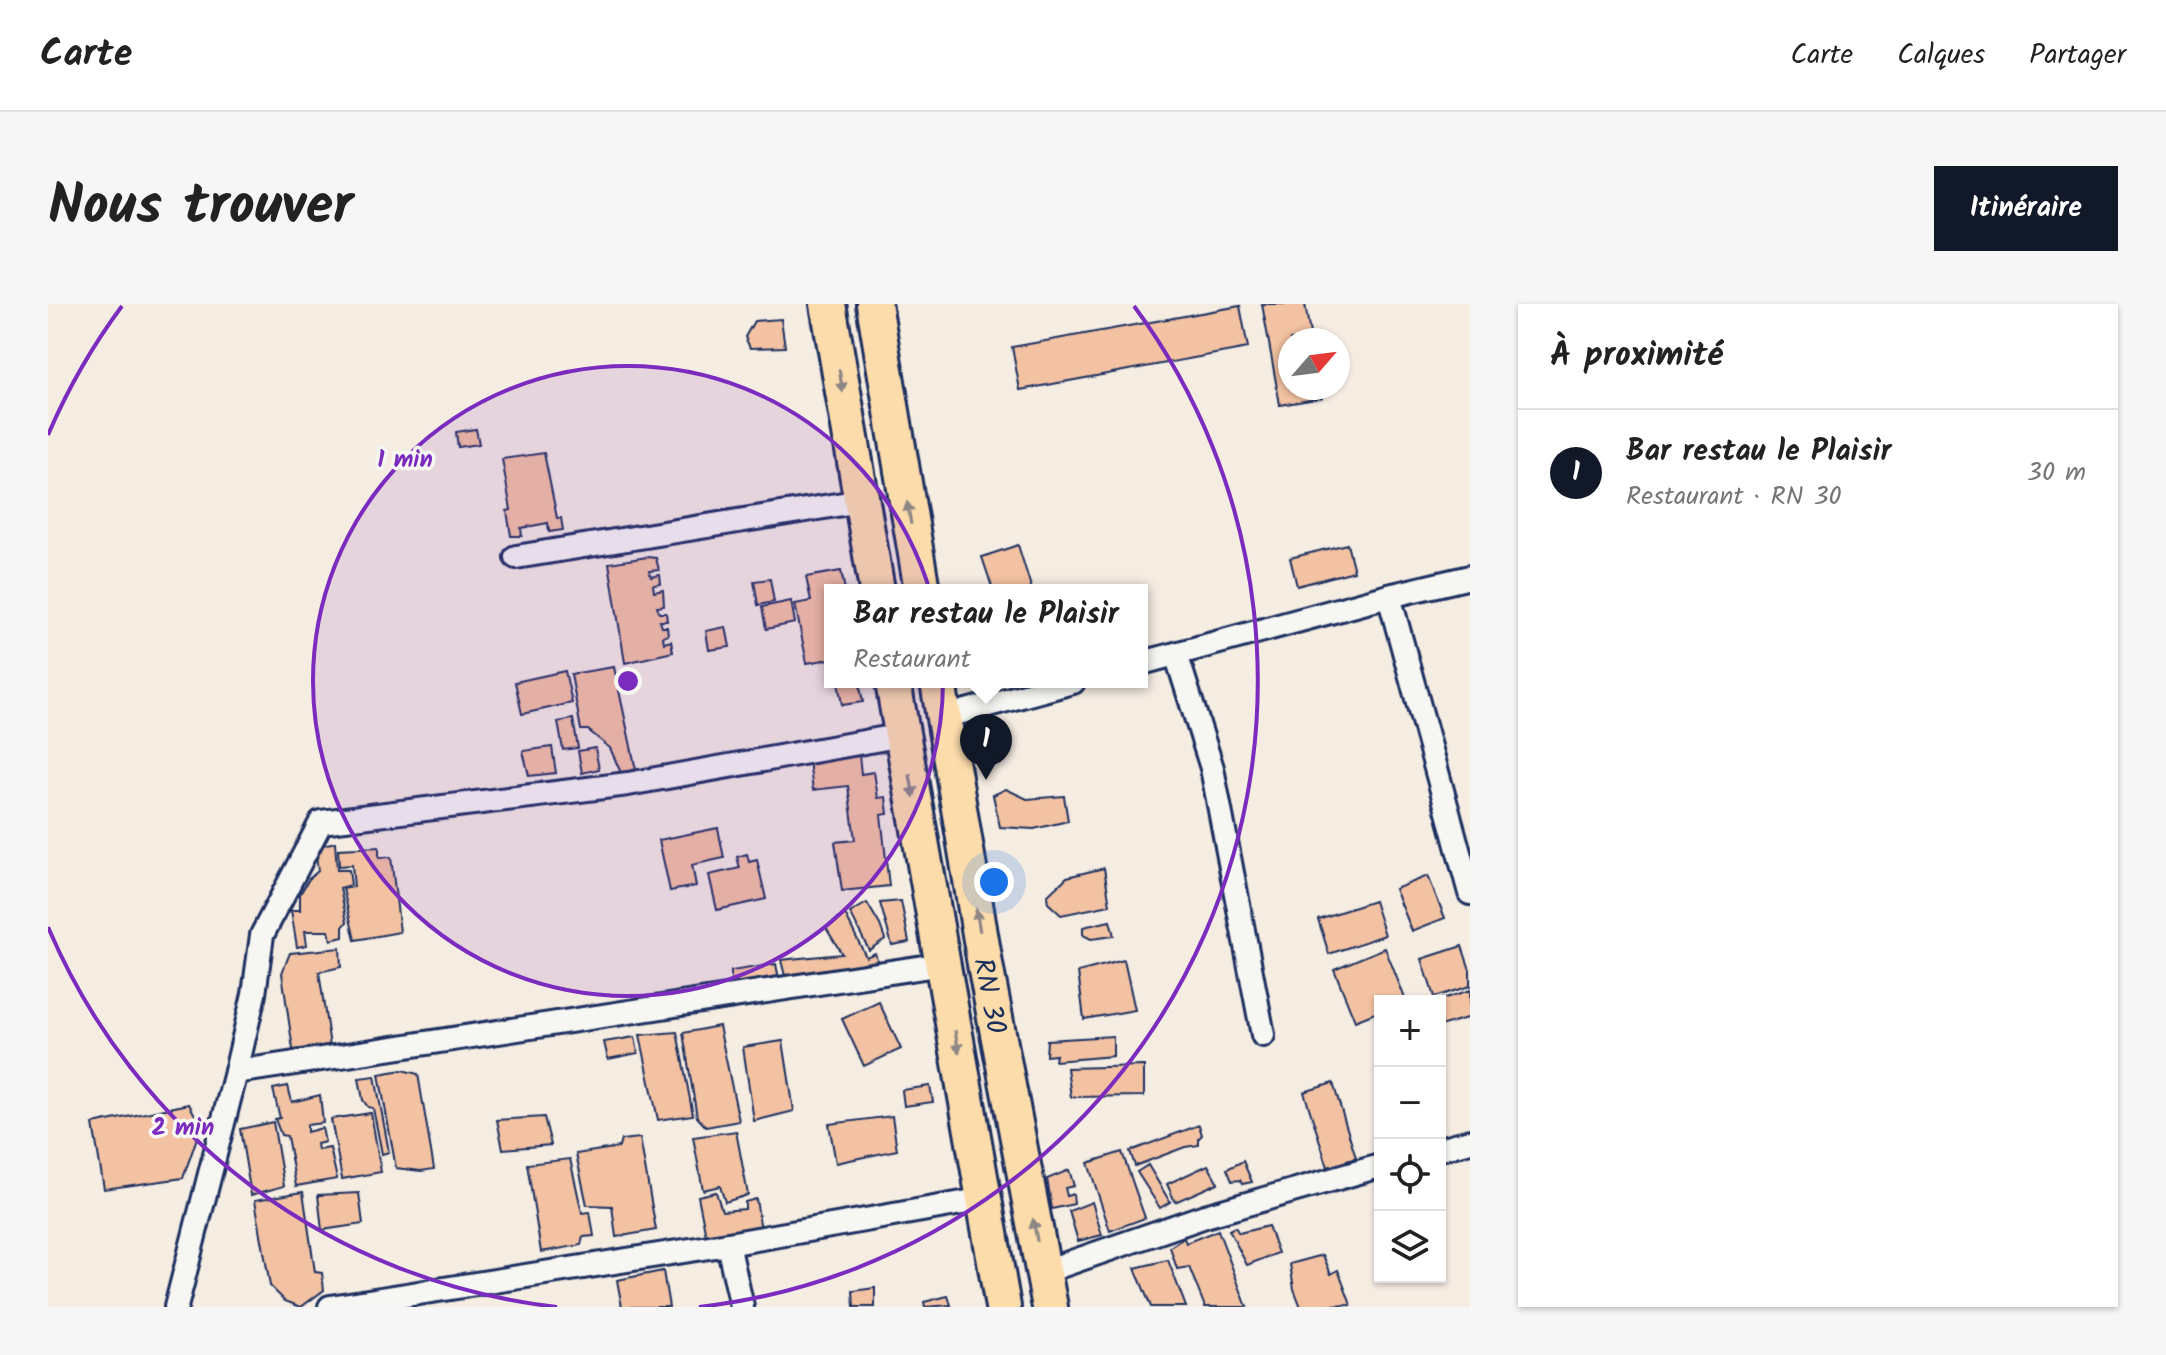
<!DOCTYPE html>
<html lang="fr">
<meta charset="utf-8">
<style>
body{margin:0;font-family:Kalam,sans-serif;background:#f6f6f6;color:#222}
.controls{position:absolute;right:24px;bottom:24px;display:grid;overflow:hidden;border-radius:0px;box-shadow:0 2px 6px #0004}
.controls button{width:72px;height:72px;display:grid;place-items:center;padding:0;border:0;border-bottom:2px solid #e0e0e0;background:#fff;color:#222;font:40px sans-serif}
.compass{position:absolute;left:1230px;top:24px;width:72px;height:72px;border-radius:50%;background:#fff;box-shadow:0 2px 6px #0004;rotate:62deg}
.you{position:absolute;left:946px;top:578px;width:28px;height:28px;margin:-20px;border:6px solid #fff;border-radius:50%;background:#1a73e8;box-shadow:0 0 0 12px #1a73e833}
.badge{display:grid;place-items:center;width:52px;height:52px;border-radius:50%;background:#111827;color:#fff;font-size:26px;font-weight:700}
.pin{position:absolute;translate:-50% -66px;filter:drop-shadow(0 2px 4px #0008)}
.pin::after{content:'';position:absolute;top:42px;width:28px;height:24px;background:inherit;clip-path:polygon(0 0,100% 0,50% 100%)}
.popup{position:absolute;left:776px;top:280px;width:324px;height:104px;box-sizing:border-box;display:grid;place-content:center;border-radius:0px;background:#fff;filter:drop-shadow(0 2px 6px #0005);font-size:26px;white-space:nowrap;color:#767676}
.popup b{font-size:30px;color:#222}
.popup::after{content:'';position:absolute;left:50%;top:100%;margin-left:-16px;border:16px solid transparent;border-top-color:#fff}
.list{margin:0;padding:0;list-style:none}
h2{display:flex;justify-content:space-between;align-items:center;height:104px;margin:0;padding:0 32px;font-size:34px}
h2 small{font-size:26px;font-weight:400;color:#767676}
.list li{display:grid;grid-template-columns:52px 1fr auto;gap:24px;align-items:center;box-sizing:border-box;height:128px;padding:0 32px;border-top:2px solid #e0e0e0}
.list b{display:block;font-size:30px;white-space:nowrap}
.list p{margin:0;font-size:26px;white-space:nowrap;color:#767676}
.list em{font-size:26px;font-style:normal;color:#767676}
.icon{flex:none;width:44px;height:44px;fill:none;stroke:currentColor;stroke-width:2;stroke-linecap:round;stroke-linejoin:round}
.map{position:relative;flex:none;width:1422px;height:1003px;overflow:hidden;border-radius:0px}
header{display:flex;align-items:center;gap:48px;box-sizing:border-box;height:112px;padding:0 40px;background:#fff;border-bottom:2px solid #e0e0e0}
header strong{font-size:38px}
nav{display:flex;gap:44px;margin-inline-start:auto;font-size:28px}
.intro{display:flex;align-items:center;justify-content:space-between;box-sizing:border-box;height:192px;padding:0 48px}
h1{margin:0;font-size:56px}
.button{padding:20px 36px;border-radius:0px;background:#111827;color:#fff;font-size:28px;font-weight:700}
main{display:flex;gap:48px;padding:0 48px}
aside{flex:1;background:#fff;border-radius:0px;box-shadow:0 2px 6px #0004}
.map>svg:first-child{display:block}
</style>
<header>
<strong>Carte</strong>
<nav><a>Carte</a><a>Calques</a><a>Partager</a></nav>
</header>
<div class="intro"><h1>Nous trouver</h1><a class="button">Itinéraire</a></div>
<main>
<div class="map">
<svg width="1422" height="1003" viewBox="0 0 1422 1003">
<rect width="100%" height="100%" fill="#f5ece2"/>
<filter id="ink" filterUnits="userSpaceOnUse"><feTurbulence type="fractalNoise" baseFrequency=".0125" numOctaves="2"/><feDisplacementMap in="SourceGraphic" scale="16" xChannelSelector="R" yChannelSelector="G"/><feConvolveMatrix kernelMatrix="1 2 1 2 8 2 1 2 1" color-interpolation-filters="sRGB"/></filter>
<g filter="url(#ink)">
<g fill="#f3c2a2" stroke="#1b2f5e" stroke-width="2">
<path d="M1214,0H1257L1263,36H1242V84H1272L1274,94L1232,101Z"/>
<path d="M1192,2L1200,44L972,86L964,43Z"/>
<path d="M733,15L737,43L702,44L697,33L706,17Z"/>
<path d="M428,125L431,140L410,143L408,128Z"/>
<path d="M496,149L509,214H513L515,226L501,228L500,219L473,224L474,232H463L459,207L463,206L454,155Z"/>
<path d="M1299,240L1306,267L1249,282L1242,254Z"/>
<path d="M970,241L984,286H945L934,253Z"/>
<path d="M599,253L608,254L611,266L601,267L603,273L612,271L613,280L605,281L606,288L615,286L616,302L609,303L611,309H618L619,317H612L614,323H619L620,331L615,333L616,339L623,337L625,348L577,359L561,259Z"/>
<path d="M793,267L797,286H782V355L759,359L747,300L763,297L758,273Z"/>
<path d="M722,275L726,298L710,301L706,277Z"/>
<path d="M743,297L747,319L718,325L714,303Z"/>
<path d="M678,323L682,343L661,346L658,327Z"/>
<path d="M566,363L588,466L573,469L562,444L540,426H533L523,370Z"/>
<path d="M517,367L524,399L474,410L467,378Z"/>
<path d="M790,378H811L815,398L794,401Z"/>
<path d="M525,415L530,444L515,446L510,418Z"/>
<path d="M504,443L508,469L481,472L475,447Z"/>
<path d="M547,444L551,465L534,469L530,447Z"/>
<path d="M811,451L813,470L826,468L830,494L838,493L840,510L833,511L841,582L794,587L787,538L807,536L800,482L765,486L761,457Z"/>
<path d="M958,485L979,495L1016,492L1020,517L986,525L952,523L945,491Z"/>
<path d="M670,524L676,554L644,561L648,582L622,587L611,536Z"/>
<path d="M287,538L289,566H301L303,581L292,584L299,618L295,623V633L283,636L281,627H257L259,641L249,643L243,606H252V590L261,575L270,567L267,543Z"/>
<path d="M331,543V554L343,553L352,628L307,636L295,585L306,583L304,561L291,562L290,545Z"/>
<path d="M699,550L701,558L709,556L718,595L669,606L661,571L692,564L689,553Z"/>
<path d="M1056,564L1062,601L1013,611L1000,599L999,592L1019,573Z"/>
<path d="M1380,572L1397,614L1364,627L1347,585Z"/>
<path d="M853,597L861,638L844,641L832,599Z"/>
<path d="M1326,597L1337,631L1281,650L1270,615Z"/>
<path d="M819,599L832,621L837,635L821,646L802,609Z"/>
<path d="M797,610L818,653L827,649L833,667L738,676L733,656L794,650L778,624Z"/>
<path d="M1062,617L1066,632L1043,635L1035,631V623Z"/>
<path d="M1414,642L1422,666V682L1386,693L1374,655Z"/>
<path d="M292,644L293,663L271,668L282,742L245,746L234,669L242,649Z"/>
<path d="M1337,644L1358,697H1332V707L1307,717L1286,665Z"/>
<path d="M1076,656L1087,706L1036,715L1030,668Z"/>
<path d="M728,660L732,680L669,692L666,684L683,680V667Z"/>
<path d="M1422,686V713L1392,722V697H1388Z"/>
<path d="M831,698L853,745L816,762L794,715Z"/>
<path d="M671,722L691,817L658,823L649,813L635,729Z"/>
<path d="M629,728L645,811L610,816L592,731Z"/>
<path d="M1065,732V752L1007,757L1008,751L998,752L999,736Z"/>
<path d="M587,733L590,749L560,755L556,738Z"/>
<path d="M735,737L746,807L706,817L695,743Z"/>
<path d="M1096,762V792L1023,793L1019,764Z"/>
<path d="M354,766L370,770L386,865L373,867L348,864L331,770Z"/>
<path d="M327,772L341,848L334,850L325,804L320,803L315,796L311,774Z"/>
<path d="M1285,779L1308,854L1280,863L1256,788Z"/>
<path d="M240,782L244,798L272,791L275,819L259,821V828L274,824L277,838L269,840L270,846L282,844L289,875L248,882L239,832L233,831L227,815L232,814L225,785Z"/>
<path d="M882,782L885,798L856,802L854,786Z"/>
<path d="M141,800L153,822L135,874L56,885L45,820Z"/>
<path d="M323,809L333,868L294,875L283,815Z"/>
<path d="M844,812L849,846L788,859L781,820Z"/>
<path d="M496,813L503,841L455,845L449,816Z"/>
<path d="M225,818L236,882L203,891L192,825Z"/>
<path d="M1151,821L1154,831L1151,834V841L1137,843L1087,862L1082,847Z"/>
<path d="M688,827L700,891L677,898L672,882L655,886L645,833Z"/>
<path d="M592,834L608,926L568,933L564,902L539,901L528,850L571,843L573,836Z"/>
<path d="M1074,848L1097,914L1062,927L1040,859Z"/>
<path d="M522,855L534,909L542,908L546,932L535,933L533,941L493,948L479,860Z"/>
<path d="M1195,857L1204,878L1194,880L1192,876L1184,877L1179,865Z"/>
<path d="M1100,861L1122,898L1112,904L1089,868Z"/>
<path d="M1160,861L1170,879L1127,898L1119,880Z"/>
<path d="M1021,866L1026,882L1017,884L1019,892L1025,890L1026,900L1004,905L999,875Z"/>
<path d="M255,888L267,968L274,969L276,986L253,1003L237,997L222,982L207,896Z"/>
<path d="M668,888L674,907L697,905V898L708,895L713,926L658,932L650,892Z"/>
<path d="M311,889L315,920L274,926L270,891Z"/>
<path d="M1044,898L1054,931L1030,937L1021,907Z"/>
<path d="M1220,922L1230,949L1199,961L1181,926L1187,923L1191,929Z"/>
<path d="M1170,926L1199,1003H1157L1141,963L1129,965L1122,943L1136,934L1138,939Z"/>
<path d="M1275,951L1283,970L1290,966L1303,1001L1253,1003L1246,985L1242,960Z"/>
<path d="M1120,956L1138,1003H1103L1087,964Z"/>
<path d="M615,967L621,1003H574L569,976Z"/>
<path d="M827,984V1003H806L805,987Z"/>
<path d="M900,992L903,1001L877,1003L876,998Z"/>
</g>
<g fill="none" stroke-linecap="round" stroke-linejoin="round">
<g stroke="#1b2f5e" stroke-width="28">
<g id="street">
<path d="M468,253L813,197"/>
<path d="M1341,292L1422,589"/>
<path d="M1128,350L1164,464L1215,731"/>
<path d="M1094,359L1341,292L1422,273"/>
<path d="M896,413L1025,378"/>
<path d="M188,768L895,660"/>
<path d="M1392,845L1422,837"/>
<path d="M680,940L694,1003"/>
<path d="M995,968L1157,912L1332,862"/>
<path d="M128,1003L188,768L206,690L214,631L273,518L580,480L855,431"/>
<path d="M282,1003L680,940L937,895"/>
</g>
</g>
<g stroke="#1b2f5e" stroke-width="40">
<g id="primary">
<path d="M780,0L829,286"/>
<path d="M826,0L874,286"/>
<path d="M845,378L955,1003"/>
<path id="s1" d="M890,378L938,666L1002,1003"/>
</g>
</g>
<use href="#street" stroke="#f6f6f2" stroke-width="22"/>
<use href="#primary" stroke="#fddcac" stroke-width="34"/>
</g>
<defs><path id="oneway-solid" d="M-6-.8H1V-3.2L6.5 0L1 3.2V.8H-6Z" transform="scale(2)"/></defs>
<g fill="#8c8685">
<use href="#oneway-solid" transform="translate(793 77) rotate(81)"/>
<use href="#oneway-solid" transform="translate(861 209) rotate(-100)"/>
<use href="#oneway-solid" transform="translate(864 482) rotate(80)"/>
<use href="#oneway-solid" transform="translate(930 616) rotate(-99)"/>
<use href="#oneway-solid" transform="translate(909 738) rotate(80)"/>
<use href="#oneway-solid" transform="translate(987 926) rotate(-101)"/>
</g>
</g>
<circle cx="580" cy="377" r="315" fill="#7b2cbf" fill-opacity=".12"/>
<g fill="none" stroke="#7b2cbf" stroke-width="4">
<circle cx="580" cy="377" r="315"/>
<path d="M509 1003A630 630 0 0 1 0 623M0 131A630 630 0 0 1 74 2M1086 2A630 630 0 0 1 651 1003"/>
</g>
<g text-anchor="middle" stroke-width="7" stroke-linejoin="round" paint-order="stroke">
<g font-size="28" fill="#1b2f5e" stroke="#f6f6f2">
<text dy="10" stroke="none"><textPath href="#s1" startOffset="318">RN 30</textPath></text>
</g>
</g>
<circle cx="580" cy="377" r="12" fill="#7b2cbf" stroke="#f6f6f2" stroke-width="4"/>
<g font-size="24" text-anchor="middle" font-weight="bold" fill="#7b2cbf" stroke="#f6f6f2" stroke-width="7" stroke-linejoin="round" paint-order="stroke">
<text x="357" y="163">1 min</text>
<text x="135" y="831">2 min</text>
</g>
</svg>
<div class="controls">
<button>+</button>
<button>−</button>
<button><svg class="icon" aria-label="locate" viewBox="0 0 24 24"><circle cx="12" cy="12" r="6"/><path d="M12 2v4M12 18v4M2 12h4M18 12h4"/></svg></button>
<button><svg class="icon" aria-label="layers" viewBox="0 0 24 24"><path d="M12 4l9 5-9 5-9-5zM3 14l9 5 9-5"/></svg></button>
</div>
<svg class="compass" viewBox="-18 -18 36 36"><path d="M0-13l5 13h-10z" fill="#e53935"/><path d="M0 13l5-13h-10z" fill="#767676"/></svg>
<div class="you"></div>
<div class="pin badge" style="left:938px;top:476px">1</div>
<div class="popup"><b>Bar restau le Plaisir</b>Restaurant</div>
</div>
<aside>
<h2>À proximité<small></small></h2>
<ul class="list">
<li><span class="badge">1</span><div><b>Bar restau le Plaisir</b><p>Restaurant · RN 30</p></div><em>30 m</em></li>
</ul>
</aside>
</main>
